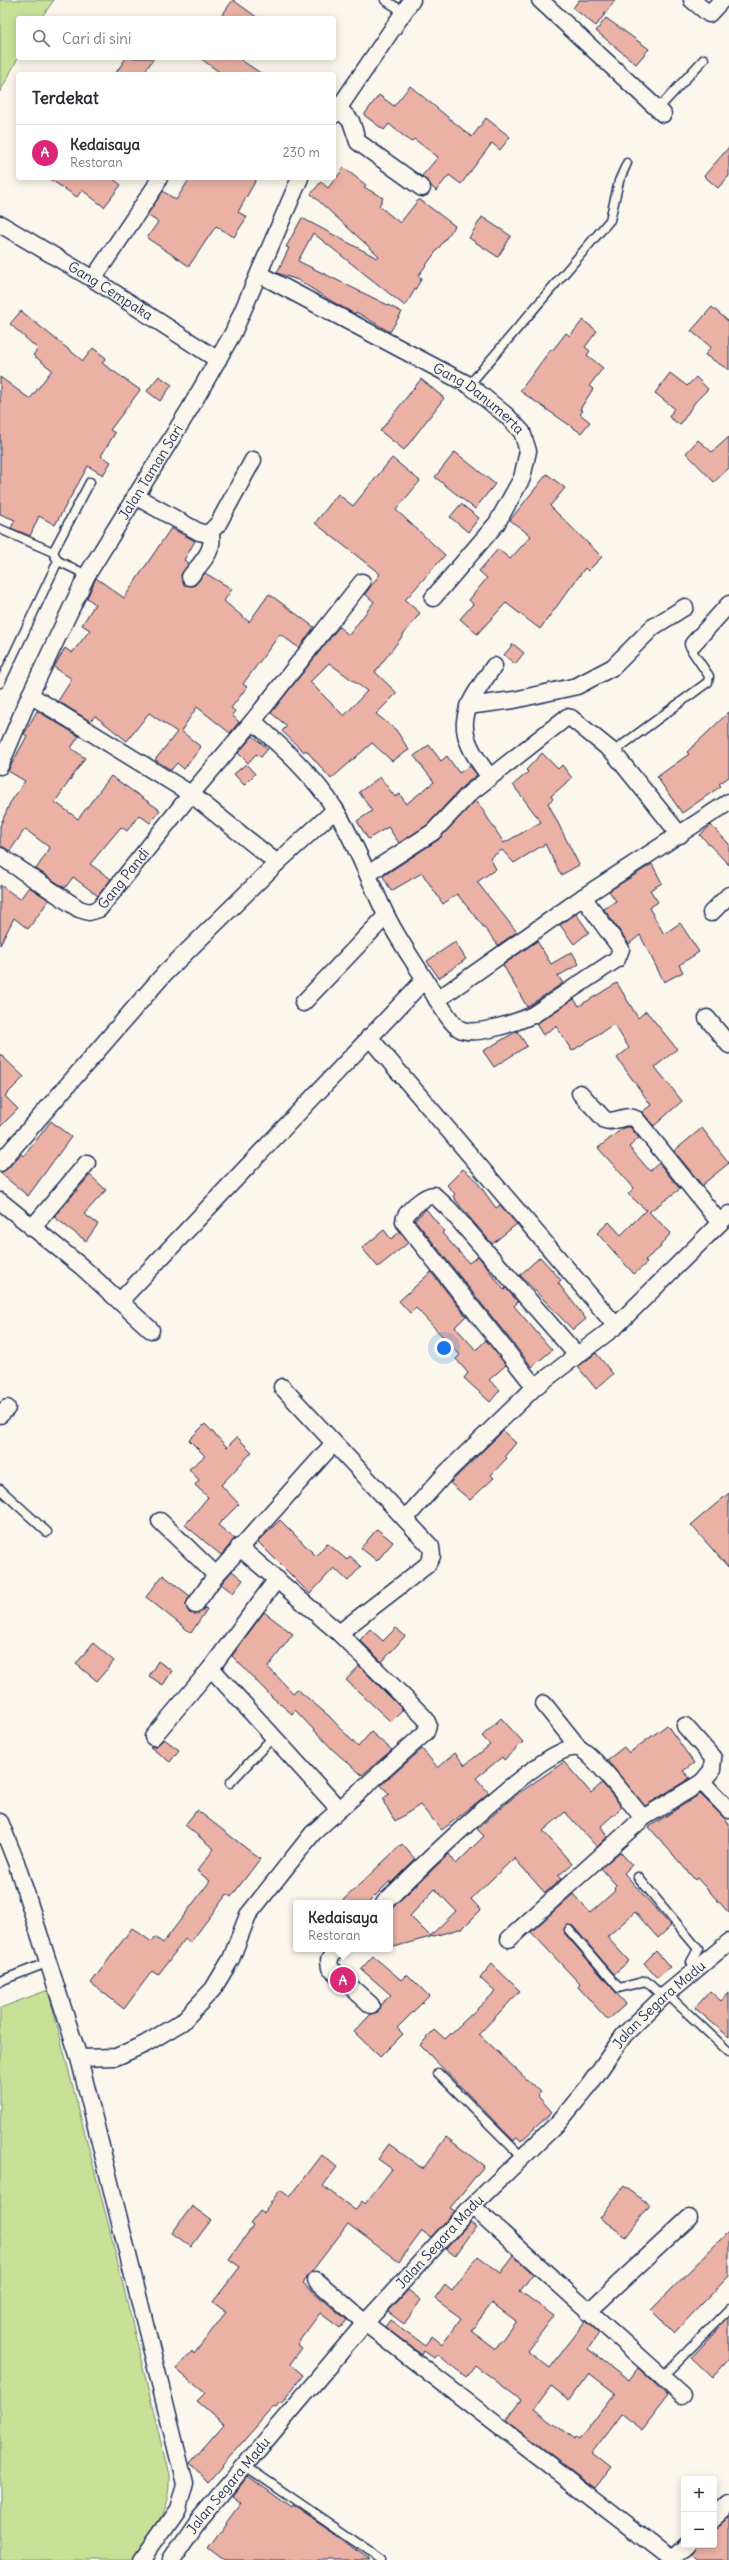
<!DOCTYPE html>
<html lang="id">
<meta charset="utf-8">
<style>
body{margin:0;font-family:Delius,sans-serif;background:#f7f7f7;color:#2b2b33}
.controls{position:absolute;right:12px;bottom:12px;display:grid;overflow:hidden;border-radius:4px;box-shadow:0 2px 10px #0003}
.controls button{width:36px;height:36px;display:grid;place-items:center;padding:0;border:0;border-bottom:1px solid #e1e1e2;background:#fff;color:#2b2b33;font:20px sans-serif}
.you{position:absolute;left:444px;top:1348px;width:14px;height:14px;margin:-10px;border:3px solid #fff;border-radius:50%;background:#1a73e8;box-shadow:0 0 0 6px #1a73e833}
.badge{display:grid;place-items:center;width:26px;height:26px;border-radius:50%;background:#db2777;color:#fff;font-size:13px;font-weight:700}
.pin{position:absolute;translate:-50% -50%;border:2px solid #fff;box-shadow:0 1px 4px #0006}
.popup{position:absolute;left:293px;top:1900px;width:100px;height:52px;box-sizing:border-box;display:grid;place-content:center;border-radius:4px;background:#fff;filter:drop-shadow(0 1px 3px #0005);font-size:13px;white-space:nowrap;color:#7c7c81}
.popup b{font-size:15px;color:#2b2b33}
.popup::after{content:'';position:absolute;left:50%;top:100%;margin-left:-8px;border:8px solid transparent;border-top-color:#fff}
.list{margin:0;padding:0;list-style:none}
h2{display:flex;justify-content:space-between;align-items:center;height:52px;margin:0;padding:0 16px;font-size:17px}
h2 small{font-size:13px;font-weight:400;color:#7c7c81}
.list li{display:grid;grid-template-columns:26px 1fr auto;gap:12px;align-items:center;box-sizing:border-box;height:56px;padding:0 16px;border-top:1px solid #e1e1e2}
.list b{display:block;font-size:15px;white-space:nowrap}
.list p{margin:0;font-size:13px;white-space:nowrap;color:#7c7c81}
.list em{font-size:13px;font-style:normal;color:#7c7c81}
.icon{flex:none;width:22px;height:22px;fill:none;stroke:currentColor;stroke-width:2;stroke-linecap:round;stroke-linejoin:round}
.map{position:relative;flex:none;width:729px;height:2560px;overflow:hidden}
.search{position:absolute;background:#fff;box-shadow:0 2px 10px #0003;left:16px;top:16px;width:320px;height:44px;display:flex;align-items:center;gap:10px;box-sizing:border-box;padding:0 14px;border-radius:4px;color:#7c7c81;font-size:15px}
.panel{position:absolute;background:#fff;box-shadow:0 2px 10px #0003;left:16px;top:72px;width:320px;height:108px;border-radius:4px}
.map>svg:first-child{display:block}
</style>
<div class="map">
<svg width="729" height="2560" viewBox="0 0 729 2560">
<rect width="100%" height="100%" fill="#fbf7ec"/>
<filter id="ink" filterUnits="userSpaceOnUse"><feTurbulence type="fractalNoise" baseFrequency=".025" numOctaves="2"/><feDisplacementMap in="SourceGraphic" scale="8" xChannelSelector="R" yChannelSelector="G"/><feConvolveMatrix kernelMatrix="1 2 1 2 8 2 1 2 1" color-interpolation-filters="sRGB"/></filter>
<g filter="url(#ink)">
<g fill="#c9e197" stroke="#72887a">
<path d="M0,0H54L41,18H18V58L0,92Z"/>
<path d="M48,1990L111,2235L169,2476C171,2509 152,2534 134,2560H0V2008Z"/>
</g>
<g fill="#ebb1a4" stroke="#1b2f5e" fill-rule="evenodd">
<path d="M233,0L258,18H220Z"/>
<path d="M579,0H615L596,26L573,8Z"/>
<path d="M606,18L649,49L636,64L596,31Z"/>
<path d="M126,58H154L143,74H115Z"/>
<path d="M200,58H238L262,74H222Z"/>
<path d="M410,86L472,137L486,118L510,137L500,150L492,143L461,184L449,175L436,191L422,176L438,157L414,139L411,142L389,124L384,130L364,115L379,95L394,106Z"/>
<path d="M729,147V176L718,188L704,176Z"/>
<path d="M344,168L366,185L364,187L383,198L379,206L400,223L419,199L455,226L418,276L422,278L405,306L313,233L298,261L402,312L390,332L356,312L355,314L333,302L298,280L277,273L289,248L286,247L302,218L377,258L379,256L311,194L321,182L328,188Z"/>
<path d="M48,178H112L121,185L104,207L82,190L77,197Z"/>
<path d="M190,178H257L238,212L247,217L234,237L216,226L189,266L147,238L158,222L147,215L163,191L176,200Z"/>
<path d="M482,217L511,236L498,257L469,238Z"/>
<path d="M712,307L729,322V370L705,355L711,347L691,331Z"/>
<path d="M21,311L83,361L93,348L106,358L102,363L140,390L110,430L115,433L101,456L111,462L103,475L88,466L55,525L39,516L30,536L11,528L15,520L0,514V377L30,399L52,370L33,355L38,349L10,324Z"/>
<path d="M583,320L597,331L585,347L590,351L587,355L603,368L589,386L593,389L580,409L583,411L580,414L590,422L581,433L520,391L551,349L552,351L566,333L570,336Z"/>
<path d="M670,373L687,386L696,377L708,389L695,402L680,425L669,417L674,408L655,393Z"/>
<path d="M159,376L172,385L160,401L147,391Z"/>
<path d="M421,379L444,398L404,450L380,431Z"/>
<path d="M729,437V468L714,482L686,453L698,440L712,452Z"/>
<path d="M455,452L495,484L475,509L435,477Z"/>
<path d="M392,458L420,481L396,510L445,555L405,600L420,613L375,672L397,693L376,714L396,730L409,750L392,761L372,743L331,779L306,750L304,752L282,731L287,726L271,713L339,627L349,635L374,602L365,594L380,574L315,523L338,494L353,506ZM329,663L367,691L344,716L310,682Z"/>
<path d="M547,474L565,488L550,506L602,557L588,571L585,568L540,629L506,603L477,634L460,619L473,604L469,600L487,578L479,571L498,549L510,559L531,536L510,520Z"/>
<path d="M461,504L479,518L468,532L450,517Z"/>
<path d="M171,528L195,541L184,560L189,563L181,575L184,585L194,586L205,573L232,589L224,601L249,622L269,594L314,627L299,648L280,634L243,684L247,687L231,708L235,711L232,715L239,722L230,733L197,707L181,731L201,747L184,769L177,763L171,770L155,760L177,732L149,713L127,741L95,716L90,721L58,701L72,679L54,667L65,648L72,653L90,630L82,625L95,604L87,598L96,578L124,598Z"/>
<path d="M513,644L524,653L515,664L504,655Z"/>
<path d="M37,711L79,736L71,748L85,758L55,802L78,819L111,776L160,810L150,823L139,815L127,831L121,827L90,864L111,879L98,896L73,877L65,888L36,869L50,848L25,829L10,851L0,845V826L10,803L25,781L8,771L27,736L24,734Z"/>
<path d="M729,712V777L719,784L721,786L682,813L657,777L689,754L687,752Z"/>
<path d="M253,736L268,749L261,757L256,754L248,763L238,753Z"/>
<path d="M429,745L441,761L447,756L459,773L470,766L477,775L463,786L427,825L399,843L388,827L368,839L357,821L372,811L359,792L380,777L395,797L400,794L406,804L434,782L414,756Z"/>
<path d="M542,753L558,769L562,765L572,778L551,796L553,799L548,803L579,865L561,875L545,844L514,863L502,850L490,858L496,869L477,882L517,932L498,945L457,894L443,904L422,873L391,891L383,876L438,840L476,800L504,843L541,822L513,785L528,772L526,770Z"/>
<path d="M246,764L255,774L244,785L234,774Z"/>
<path d="M711,825L729,844V865L700,835Z"/>
<path d="M652,864L662,883L650,890L658,902L649,908L664,934L680,923L699,952L679,965L683,972L664,982L640,935L629,944L604,909L616,901L609,891Z"/>
<path d="M0,885L20,899L29,887L49,900L28,929L14,918L0,945Z"/>
<path d="M576,914L589,932L574,944L560,925Z"/>
<path d="M537,941L551,964L572,952L579,964L558,976L563,983L527,1007L503,965Z"/>
<path d="M455,942L466,959L439,978L427,961Z"/>
<path d="M617,983L638,1018L646,1011L677,1049L655,1067L682,1101L654,1126L642,1112L651,1105L617,1058L629,1048L614,1024L572,1051L556,1026L543,1035L536,1024L574,999L579,1006Z"/>
<path d="M517,1031L527,1046L494,1067L483,1051Z"/>
<path d="M0,1054L24,1077L5,1096L18,1109L0,1127Z"/>
<path d="M51,1121L71,1137L28,1196L0,1173L7,1169L21,1154L24,1156Z"/>
<path d="M630,1127L639,1138L629,1147L650,1171L659,1163L680,1189L649,1212L671,1233L660,1246L661,1247L645,1260L647,1263L634,1274L597,1233L609,1222L621,1235L646,1210L628,1194L634,1188L598,1148L623,1128Z"/>
<path d="M702,1128L729,1163L702,1185L674,1151Z"/>
<path d="M463,1169L475,1179L496,1208L500,1205L517,1224L492,1244L461,1207L453,1196L455,1194L447,1185Z"/>
<path d="M90,1175L106,1190L84,1214L98,1224L86,1241L54,1217Z"/>
<path d="M426,1209L444,1231L442,1233L469,1263L478,1256L504,1290L506,1288L518,1302L514,1306L552,1350L532,1367L415,1220Z"/>
<path d="M384,1230L391,1239L400,1232L408,1243L378,1267L362,1248Z"/>
<path d="M540,1257L561,1280L558,1283L586,1319L573,1330L520,1275Z"/>
<path d="M431,1272L466,1316L455,1327L476,1350L486,1340L506,1365L489,1380L500,1390L490,1402L464,1378L468,1373L456,1359L460,1355L416,1308L410,1313L399,1301Z"/>
<path d="M596,1353L613,1374L596,1389L578,1367Z"/>
<path d="M205,1424L227,1447L237,1437L252,1452L221,1485L239,1504L218,1525L235,1539L221,1555L185,1525L208,1497L195,1485L199,1480L189,1469L205,1456L189,1440Z"/>
<path d="M503,1431L516,1443L505,1456L507,1458L491,1475L494,1478L470,1500L450,1483Z"/>
<path d="M729,1493V1568L691,1525Z"/>
<path d="M280,1520L316,1556L327,1543L347,1560L350,1556L361,1566L348,1581L334,1568L310,1594L258,1542Z"/>
<path d="M377,1529L393,1542L377,1561L361,1548Z"/>
<path d="M232,1571L243,1580L233,1593L221,1584Z"/>
<path d="M163,1575L190,1596L186,1605L189,1613L195,1614L205,1608L207,1609L191,1633L146,1597Z"/>
<path d="M264,1612L293,1634L268,1667L293,1693L297,1689L329,1716L358,1747L371,1732L392,1750L362,1775L333,1750L295,1710L292,1714L272,1697L232,1656Z"/>
<path d="M396,1628L405,1636L382,1662L360,1640L370,1629L383,1641Z"/>
<path d="M93,1643L114,1661L97,1681L76,1664Z"/>
<path d="M158,1661L172,1671L163,1685L149,1676Z"/>
<path d="M359,1666L403,1710L391,1722L346,1680Z"/>
<path d="M501,1718L523,1742L504,1760L502,1757L476,1778L489,1793L442,1830L420,1805L395,1821L384,1803V1798L389,1794L381,1785L422,1749L438,1768L455,1753L465,1765L490,1745L482,1736Z"/>
<path d="M667,1725L694,1763L683,1771L690,1778L645,1806L607,1760L624,1747L629,1753Z"/>
<path d="M164,1739L179,1750L170,1762L150,1747L157,1746Z"/>
<path d="M564,1762L591,1793L602,1783L622,1807L601,1826L607,1837L597,1847L565,1812L543,1831L572,1864L558,1876L561,1879L545,1893L514,1858L471,1899L481,1910L463,1928L390,1948V1910L449,1854L456,1864L484,1836L477,1829L516,1795ZM435,1889L456,1911L430,1936L410,1916Z"/>
<path d="M700,1794L729,1823V1913L697,1878L695,1880L649,1827Z"/>
<path d="M197,1810L260,1859L231,1897L227,1894L190,1943L185,1939L158,1975L152,1971L124,2009L91,1983L132,1928L152,1942L155,1937L163,1943L210,1881L197,1871L214,1849L185,1825Z"/>
<path d="M402,1844L415,1859L390,1884V1881L368,1903H340Z"/>
<path d="M620,1852L632,1865L624,1873L671,1926L658,1938L635,1912L607,1937L629,1961L614,1974L573,1926L568,1925L564,1928L565,1934L626,2004L608,2020L578,1987L580,1984L531,1932L573,1894L590,1913L616,1890L614,1888L616,1885L601,1868Z"/>
<path d="M656,1951L670,1967L657,1978L644,1963Z"/>
<path d="M373,1956L401,1980L407,1974L429,1996L397,2028L403,2034L380,2057L354,2032L371,2014L378,2012L380,2005L391,1995L361,1969Z"/>
<path d="M492,1964L520,1991L479,2034L540,2092L537,2095L552,2112L521,2141L517,2137L514,2141L420,2045L435,2030L445,2039L495,1992L480,1978Z"/>
<path d="M710,1991L721,2001L729,1992V2037L695,2008Z"/>
<path d="M446,2137L484,2166L450,2208L455,2211L431,2237L422,2231L399,2262L348,2224L303,2283L347,2320L340,2328L320,2313L297,2344L302,2348L290,2364L303,2375L281,2404L280,2402L275,2408L273,2407L208,2482L190,2463L224,2424L197,2401L205,2393L176,2369L192,2351L194,2354L226,2312L213,2302L240,2267L229,2259L253,2226L250,2224L260,2211L263,2213L280,2190L290,2197L322,2155L337,2167L323,2186L355,2210L362,2201L365,2204L392,2169L378,2159L389,2144L423,2169Z"/>
<path d="M624,2186L650,2205L626,2237L600,2218Z"/>
<path d="M192,2206L211,2220L191,2247L172,2233Z"/>
<path d="M470,2222L476,2227L455,2256L446,2249Z"/>
<path d="M729,2231V2276L674,2333L651,2310Z"/>
<path d="M478,2256L501,2273L514,2256L533,2274L520,2291L554,2316L527,2351L550,2368L586,2321L599,2333L588,2349L629,2380L638,2368L668,2396L642,2430L621,2414L592,2453L611,2468L595,2488L506,2420L521,2400L475,2365L466,2377L437,2354L434,2358L424,2351L422,2355L385,2327L390,2320L425,2345L432,2336L442,2344L461,2318L435,2299L445,2285L452,2291ZM492,2303L516,2321L495,2349L471,2331ZM589,2373L615,2393L579,2440L575,2437L574,2439L534,2409L551,2386L569,2400Z"/>
<path d="M408,2290L421,2300L404,2324L388,2312Z"/>
<path d="M729,2317V2359L712,2378L691,2358Z"/>
<path d="M248,2476L292,2508L293,2506L336,2535L369,2560H224L208,2548L241,2503L232,2496Z"/>
<path d="M729,2517V2560H696L690,2554L695,2545H714V2527Z"/>
</g>
<g fill="none" stroke-linecap="round" stroke-linejoin="round">
<g stroke="#1b2f5e" stroke-width="11">
<g id="service">
<path d="M385,0L404,12"/>
<path d="M658,109L704,59"/>
<path d="M469,385L610,220L619,181L627,163"/>
<path d="M0,529L53,552L58,561L0,683"/>
<path d="M53,552L90,482"/>
<path d="M58,561L87,575"/>
<path d="M613,752L708,682L709,676L692,651L693,644"/>
<path d="M0,1489L47,1532"/>
<path d="M230,1783L273,1737"/>
<path d="M638,1877L698,1949L691,1962L697,1969"/>
<path d="M569,1930L619,1988L646,1981L663,1997"/>
<path d="M0,1981L49,1962"/>
<path d="M667,1994L729,2052"/>
<path d="M438,2073L523,2158"/>
<path d="M662,2377L729,2309"/>
<path d="M244,2465L382,2560"/>
</g>
</g>
<g stroke="#1b2f5e" stroke-width="19">
<g id="minor">
<path d="M540,0L663,114"/>
<path d="M692,0L709,14L722,0"/>
<path d="M338,108L351,121L358,142L422,188"/>
<path d="M334,115L412,0"/>
<path id="s1" d="M0,224L93,279L218,360"/>
<path id="s2" d="M259,274L469,385L507,416L522,432L528,451L522,478L497,523L433,598"/>
<path d="M93,279L155,187L159,178"/>
<path d="M135,496L199,532L208,534L218,524L253,460"/>
<path d="M190,577C199,565 217,549 210,533"/>
<path d="M693,644L729,604"/>
<path d="M30,695L191,794L277,863"/>
<path d="M468,706L514,700L577,686L613,667L653,627L685,607"/>
<path d="M253,721C283,748 313,775 335,809C356,843 369,880 386,915C398,940 416,964 430,988C436,997 450,1024 460,1029C475,1037 517,1022 533,1015L617,959L621,949L583,897"/>
<path id="s3" d="M0,766L30,695L87,575L189,410L233,333L300,178"/>
<path d="M490,777C452,728 460,714 494,666"/>
<path id="s4" d="M0,856L79,909L89,912L99,909L191,794L253,721L362,582"/>
<path d="M368,874L433,832L470,793L567,717L571,718L613,752L680,835"/>
<path d="M711,913L729,895"/>
<path d="M437,1000L583,897L729,802"/>
<path d="M303,1003L386,916"/>
<path d="M707,1018L729,1045"/>
<path d="M369,1037L616,1326"/>
<path d="M580,1093L605,1120C615,1124 625,1113 636,1119L720,1223"/>
<path d="M0,1163L165,973L277,863L335,810"/>
<path d="M0,1201L82,1267L151,1330"/>
<path d="M32,1228L87,1163"/>
<path d="M120,1301L425,979"/>
<path d="M282,1387L431,1547L432,1556L427,1565L339,1633"/>
<path d="M535,1387L404,1222C403,1213 425,1195 434,1195L449,1209L577,1355"/>
<path d="M0,1415L7,1408"/>
<path d="M405,1519L446,1473L501,1420L535,1387L616,1326L729,1214"/>
<path d="M160,1521L216,1575L195,1605"/>
<path d="M216,1575L334,1443"/>
<path d="M211,1668L338,1808"/>
<path d="M544,1704L579,1748"/>
<path d="M153,1737L211,1668L277,1579"/>
<path d="M702,1782L729,1810"/>
<path d="M0,1822L16,1862L79,2058L185,2484L178,2509L142,2560"/>
<path d="M384,1903C412,1876 546,1742 578,1748C591,1751 632,1805 643,1818"/>
<path d="M509,1939L643,1818L702,1782L712,1770L713,1758L685,1726"/>
<path d="M336,1949L329,1960L330,1968L371,2005"/>
<path d="M79,2058L116,2057L145,2044L182,2022L213,1989L231,1959L248,1915L313,1833L426,1732L428,1724L425,1718L339,1633L239,1547"/>
<path d="M472,2206L682,2395"/>
<path d="M316,2280L365,2323L671,2559L686,2545"/>
<path d="M588,2312L689,2218"/>
<path d="M714,2518L729,2504"/>
<path id="s5" d="M171,2560L197,2522L365,2323L472,2206L559,2122L588,2087L624,2035L663,1997L729,1942"/>
</g>
</g>
<use href="#service" stroke="#fbf7ec" stroke-width="8"/>
<use href="#minor" stroke="#fbf7ec" stroke-width="16"/>
</g>
</g>
<g text-anchor="middle" stroke-width="3" stroke-linejoin="round" paint-order="stroke">
<g font-size="14" fill="#1b2f5e" stroke="#fbf7ec">
<text dy="5" stroke="none"><textPath href="#s1" startOffset="129">Gang Cempaka</textPath></text>
<text dy="5" stroke="none"><textPath href="#s2" startOffset="253">Gang Danumerta</textPath></text>
<text dy="5" stroke="none"><textPath href="#s3" startOffset="331">Jalan Taman Sari</textPath></text>
<text dy="5" stroke="none"><textPath href="#s4" startOffset="155">Gang Pandi</textPath></text>
<text dy="5" stroke="none"><textPath href="#s5" startOffset="741">Jalan Segara Madu</textPath></text>
<text dy="5" stroke="none"><textPath href="#s5" startOffset="417">Jalan Segara Madu</textPath></text>
<text dy="5" stroke="none"><textPath href="#s5" startOffset="94">Jalan Segara Madu</textPath></text>
</g>
</g>
</svg>
<div class="controls">
<button>+</button>
<button>−</button>
</div>
<div class="you"></div>
<div class="pin badge" style="left:343px;top:1980px">A</div>
<div class="popup"><b>Kedaisaya</b>Restoran</div>
<div class="search"><svg class="icon" aria-label="search" viewBox="0 0 24 24"><circle cx="10" cy="10" r="6"/><path d="M15 15l6 6"/></svg>Cari di sini</div>
<section class="panel">
<h2>Terdekat<small></small></h2>
<ul class="list">
<li><span class="badge">A</span><div><b>Kedaisaya</b><p>Restoran</p></div><em>230 m</em></li>
</ul>
</section>
</div>
